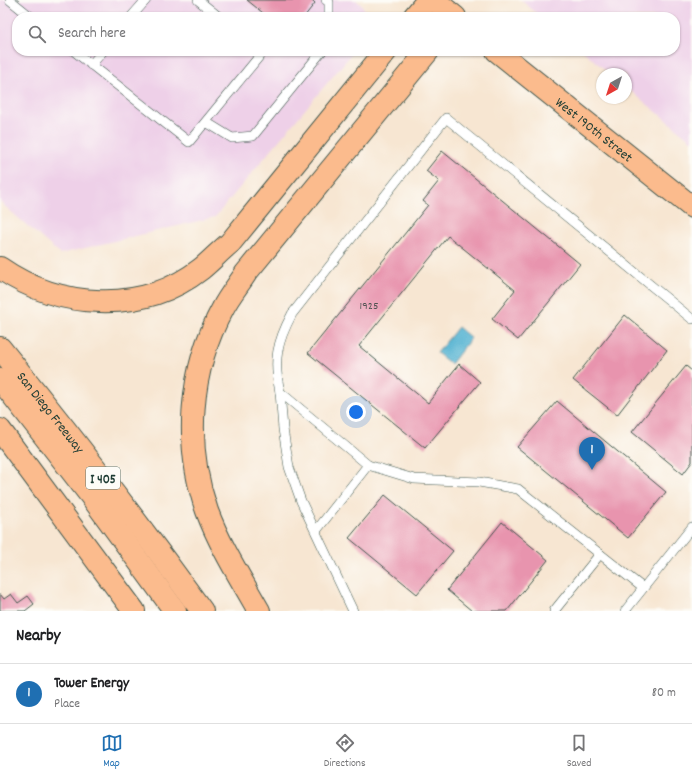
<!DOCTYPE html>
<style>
body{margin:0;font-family:Dekko,sans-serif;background:#f6f6f6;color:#202124}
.compass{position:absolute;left:596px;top:68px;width:36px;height:36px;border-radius:50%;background:#fff;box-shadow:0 1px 3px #0004;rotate:219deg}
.you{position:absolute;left:356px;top:412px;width:14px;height:14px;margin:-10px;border:3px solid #fff;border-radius:50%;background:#1a73e8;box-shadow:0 0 0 6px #1a73e833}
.badge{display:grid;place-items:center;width:26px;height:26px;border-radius:50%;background:#1f6fb2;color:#fff;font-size:13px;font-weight:700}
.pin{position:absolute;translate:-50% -33px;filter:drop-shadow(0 1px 2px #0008)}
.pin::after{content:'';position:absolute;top:21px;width:14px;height:12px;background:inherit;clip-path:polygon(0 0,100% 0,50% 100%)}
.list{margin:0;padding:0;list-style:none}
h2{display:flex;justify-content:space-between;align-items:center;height:52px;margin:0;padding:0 16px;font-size:17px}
h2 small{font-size:13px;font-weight:400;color:#757577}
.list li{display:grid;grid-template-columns:26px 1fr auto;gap:12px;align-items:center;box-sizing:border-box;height:60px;padding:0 16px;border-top:1px solid #e0e0e0}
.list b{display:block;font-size:15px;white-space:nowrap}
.list p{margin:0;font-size:13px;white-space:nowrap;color:#757577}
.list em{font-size:13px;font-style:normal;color:#757577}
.icon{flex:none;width:22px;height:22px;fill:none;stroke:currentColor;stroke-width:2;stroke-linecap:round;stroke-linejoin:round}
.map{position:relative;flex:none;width:692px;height:611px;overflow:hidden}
.search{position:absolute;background:#fff;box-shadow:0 1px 3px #0004;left:12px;right:12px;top:12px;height:44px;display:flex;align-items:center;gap:10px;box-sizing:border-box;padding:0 14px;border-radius:16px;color:#757577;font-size:15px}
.sheet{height:112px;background:#fff}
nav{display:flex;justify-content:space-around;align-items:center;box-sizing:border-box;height:56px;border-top:1px solid #e0e0e0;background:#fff;font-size:11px;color:#757577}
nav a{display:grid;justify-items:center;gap:2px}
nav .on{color:#1f6fb2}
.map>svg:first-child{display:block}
</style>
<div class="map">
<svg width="692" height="611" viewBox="0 0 692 611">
<rect width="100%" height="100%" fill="#fdfcf7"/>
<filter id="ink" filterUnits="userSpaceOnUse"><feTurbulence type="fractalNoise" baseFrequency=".025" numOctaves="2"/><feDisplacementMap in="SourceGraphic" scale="8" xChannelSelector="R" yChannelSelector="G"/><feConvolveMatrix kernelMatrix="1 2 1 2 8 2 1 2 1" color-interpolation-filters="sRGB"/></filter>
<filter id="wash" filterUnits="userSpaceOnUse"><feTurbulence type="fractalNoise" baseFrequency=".012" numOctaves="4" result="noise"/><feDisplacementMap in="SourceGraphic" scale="16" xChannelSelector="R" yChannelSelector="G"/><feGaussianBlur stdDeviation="0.9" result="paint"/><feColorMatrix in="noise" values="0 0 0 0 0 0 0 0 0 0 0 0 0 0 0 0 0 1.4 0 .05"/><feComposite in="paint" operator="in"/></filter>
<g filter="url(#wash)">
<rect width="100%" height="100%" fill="#f7e6d2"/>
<g fill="#eed0e8">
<path d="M0,0H356L362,5L367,17H17V51H354L215,217L60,254L0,202Z"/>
<path d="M521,0H692V141L626,87V74H610L583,51H675V17H541Z"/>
</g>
<path fill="#52b2d1" stroke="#387882" d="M458,327L471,338L451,364L437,353Z"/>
<g id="blocks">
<g fill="#e894ae">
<path d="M247,0H312L315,3L304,17H268Z"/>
<path d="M442,151L580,264L518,340L492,319L515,290L448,236L359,346L428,403L459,364L480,382L425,448L308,353L428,205L423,201L439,181L426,171Z"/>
<path d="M625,315L667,350L617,415L573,380Z"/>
<path d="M686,366L692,371V462L683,474L632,432Z"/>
<path d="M557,401L666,492L628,538L517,447Z"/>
<path d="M385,495L453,551L417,594L349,538Z"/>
<path d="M502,522L548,560L507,611H472L447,590Z"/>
<path d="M0,594L4,599L11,594L18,603L28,596L34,604L25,611H0Z"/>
</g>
</g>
</g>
<g filter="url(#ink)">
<use href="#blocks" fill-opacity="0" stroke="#3f564c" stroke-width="1"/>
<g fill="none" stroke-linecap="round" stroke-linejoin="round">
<g stroke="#3f564c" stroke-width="10">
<g id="service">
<path d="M10,0L31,17"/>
<path d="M198,0L219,17"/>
<path d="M326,0L329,2V17"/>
<path d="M131,17L146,0"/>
<path d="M74,51L189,142L262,53L260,51"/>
<path d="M91,65L103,51"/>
<path d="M206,122L232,138L253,136L322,51"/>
<path d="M280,392L283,429L289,467L301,501L353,611"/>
<path d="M316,531L368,465"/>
<path d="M643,588L518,489L479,482L414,479L368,465L280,392C273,360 277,342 292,314L446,118L692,319"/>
<path d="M554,611L600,554"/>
<path d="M625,611L692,527"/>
</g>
</g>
<g stroke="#3f564c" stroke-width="24">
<g id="primary">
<path d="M434,0L455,17"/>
<path id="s1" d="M497,51L692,207"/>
</g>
</g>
<g stroke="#3f564c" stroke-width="24">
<g id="motorway">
<path d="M414,17L428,0"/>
<path d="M0,268C59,309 142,315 201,269C211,261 220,251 230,243L386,51"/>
<path id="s2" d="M0,348C70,434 137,521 202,611"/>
<path d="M0,379L91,496L175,611"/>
<path d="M0,430L134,611"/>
<path d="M259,611C241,579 220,546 207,511C184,445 189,370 223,308C229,296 239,284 246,273L428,51"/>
</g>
</g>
<use href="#service" stroke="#fff" stroke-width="9"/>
<use href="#primary" stroke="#fbbb8d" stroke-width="22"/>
<use href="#motorway" stroke="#fbbb8d" stroke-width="22"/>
</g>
</g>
<g text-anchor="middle" stroke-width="3.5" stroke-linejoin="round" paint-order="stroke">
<g font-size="12" fill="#515352">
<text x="369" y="309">1925</text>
</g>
<rect fill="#fdfcf7" stroke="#62766e" stroke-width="1" x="86" y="467" width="34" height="22" rx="3"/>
<g font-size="13" font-weight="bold" fill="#1f3d34">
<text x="103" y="483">I 405</text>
</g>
<g font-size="14" fill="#1f3d34" stroke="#fdfcf7">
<text dy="5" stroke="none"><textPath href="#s1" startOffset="125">West 190th Street</textPath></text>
<text dy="5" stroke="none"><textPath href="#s2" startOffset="82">San Diego Freeway</textPath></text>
</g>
</g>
</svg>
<svg class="compass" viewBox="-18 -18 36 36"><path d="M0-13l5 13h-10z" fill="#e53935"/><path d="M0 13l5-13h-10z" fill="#757577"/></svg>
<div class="you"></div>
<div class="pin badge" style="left:592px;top:470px">1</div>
<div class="search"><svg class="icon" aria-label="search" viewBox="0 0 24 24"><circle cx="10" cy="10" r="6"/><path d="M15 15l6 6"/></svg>Search here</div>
</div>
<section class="sheet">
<h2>Nearby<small></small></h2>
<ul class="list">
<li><span class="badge">1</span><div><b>Tower Energy</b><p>Place</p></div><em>80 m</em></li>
</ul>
</section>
<nav>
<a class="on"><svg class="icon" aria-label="map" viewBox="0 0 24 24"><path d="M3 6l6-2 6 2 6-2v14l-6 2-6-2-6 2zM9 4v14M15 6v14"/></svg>Map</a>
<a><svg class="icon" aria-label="directions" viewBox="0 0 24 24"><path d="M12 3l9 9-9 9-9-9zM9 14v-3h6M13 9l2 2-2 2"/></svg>Directions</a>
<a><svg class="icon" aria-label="saved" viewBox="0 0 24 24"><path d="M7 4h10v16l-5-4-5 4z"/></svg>Saved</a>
</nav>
